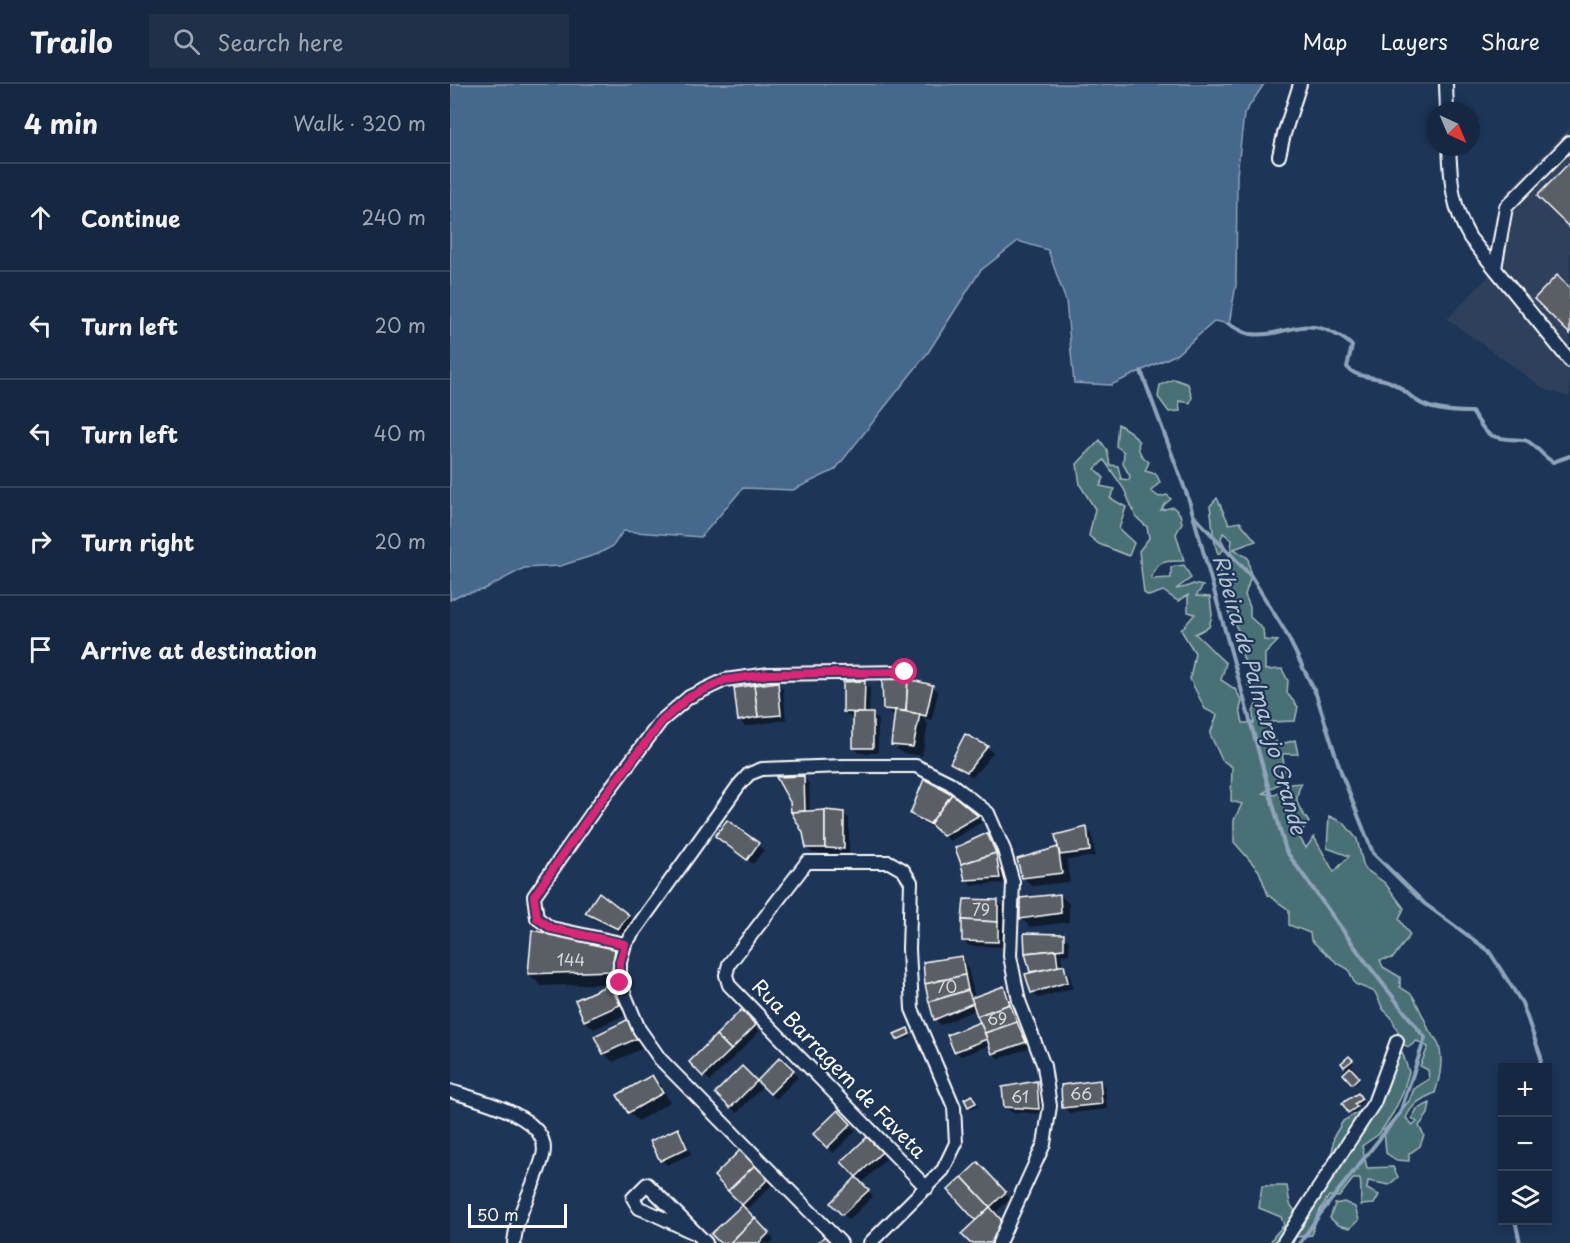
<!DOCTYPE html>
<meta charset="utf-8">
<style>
body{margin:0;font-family:"Playpen Sans",sans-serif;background:#1f3048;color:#f1f3f6}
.controls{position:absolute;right:18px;bottom:18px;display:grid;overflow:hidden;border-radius:0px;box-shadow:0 3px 9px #0003}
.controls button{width:54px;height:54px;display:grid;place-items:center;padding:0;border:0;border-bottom:2px solid #35445a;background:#162841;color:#f1f3f6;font:30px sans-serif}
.compass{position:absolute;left:976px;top:18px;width:54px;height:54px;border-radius:50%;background:#162841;box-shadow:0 3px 9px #0003;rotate:136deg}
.scale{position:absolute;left:18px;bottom:15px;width:99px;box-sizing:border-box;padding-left:6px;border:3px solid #fff;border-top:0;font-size:16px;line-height:21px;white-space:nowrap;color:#fff;-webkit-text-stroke:4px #1d3557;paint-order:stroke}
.stop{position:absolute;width:18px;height:18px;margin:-14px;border:4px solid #db2777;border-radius:50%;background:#fff}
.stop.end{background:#db2777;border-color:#fff;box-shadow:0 2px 6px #0008}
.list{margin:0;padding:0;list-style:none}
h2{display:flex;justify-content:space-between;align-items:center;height:78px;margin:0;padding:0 24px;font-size:26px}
h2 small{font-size:20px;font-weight:400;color:#9ea6b1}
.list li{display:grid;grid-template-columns:39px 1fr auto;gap:18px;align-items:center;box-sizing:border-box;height:108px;padding:0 24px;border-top:2px solid #35445a}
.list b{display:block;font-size:22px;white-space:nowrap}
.list em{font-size:20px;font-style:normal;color:#9ea6b1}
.icon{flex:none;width:33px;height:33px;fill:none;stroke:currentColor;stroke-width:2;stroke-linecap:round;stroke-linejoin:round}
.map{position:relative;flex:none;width:1120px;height:1159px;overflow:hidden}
header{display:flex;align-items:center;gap:36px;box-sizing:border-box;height:84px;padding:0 30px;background:#162841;border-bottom:2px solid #35445a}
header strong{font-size:28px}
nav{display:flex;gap:33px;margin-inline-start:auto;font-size:21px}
.search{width:420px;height:54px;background:#1f3048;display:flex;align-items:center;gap:15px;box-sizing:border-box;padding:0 21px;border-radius:0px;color:#9ea6b1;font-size:22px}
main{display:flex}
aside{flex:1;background:#162841}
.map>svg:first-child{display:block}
</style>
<header>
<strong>Trailo</strong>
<div class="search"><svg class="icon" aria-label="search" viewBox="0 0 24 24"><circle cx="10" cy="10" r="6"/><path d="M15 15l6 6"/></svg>Search here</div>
<nav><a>Map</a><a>Layers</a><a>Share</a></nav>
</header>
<main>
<aside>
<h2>4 min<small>Walk · 320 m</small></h2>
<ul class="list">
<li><svg class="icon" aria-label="ahead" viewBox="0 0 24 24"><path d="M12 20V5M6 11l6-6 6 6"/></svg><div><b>Continue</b></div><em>240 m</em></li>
<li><svg class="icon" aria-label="left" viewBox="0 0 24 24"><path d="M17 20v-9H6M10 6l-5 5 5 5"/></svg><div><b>Turn left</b></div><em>20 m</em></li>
<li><svg class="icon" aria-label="left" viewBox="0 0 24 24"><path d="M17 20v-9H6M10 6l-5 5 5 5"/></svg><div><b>Turn left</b></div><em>40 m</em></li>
<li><svg class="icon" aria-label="right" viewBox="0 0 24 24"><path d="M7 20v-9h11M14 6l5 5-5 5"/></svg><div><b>Turn right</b></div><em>20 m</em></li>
<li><svg class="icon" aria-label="arrive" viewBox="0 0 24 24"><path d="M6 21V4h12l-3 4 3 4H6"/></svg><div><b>Arrive at destination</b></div></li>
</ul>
</aside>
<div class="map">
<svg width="1120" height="1159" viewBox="0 0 1120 1159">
<rect width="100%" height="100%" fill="#1d3557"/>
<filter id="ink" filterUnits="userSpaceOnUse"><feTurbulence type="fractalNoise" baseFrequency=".0167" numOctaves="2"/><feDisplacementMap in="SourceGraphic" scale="12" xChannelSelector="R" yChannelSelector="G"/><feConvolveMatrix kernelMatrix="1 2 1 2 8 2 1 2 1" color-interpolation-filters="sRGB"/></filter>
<g filter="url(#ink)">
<path fill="#2f415b" d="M1120,43V313L1096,306L997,235L1038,193L1053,112Z"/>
<g fill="#487175" stroke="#a4b8ba" stroke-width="1.5">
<path d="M724,295L738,300L742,313L740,319L729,317L730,327L719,328L708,313L710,301Z"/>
<path d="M668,340L682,349L689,358C686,367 692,373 699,378L695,387L706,390L710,398L701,407L709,413L717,411L721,415L714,421L711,426L723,423L730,430L732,439L726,450L734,477C715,477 708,475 701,495L721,494V483L734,481L741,494L726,505L736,503L743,500L753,502L746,512L760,513L762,531L759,543L745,550C757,559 764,570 776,579L771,596L785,605L792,617L790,625L793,639H804L803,628L809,613L798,601L805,587L794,576L790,564L789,548L778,528L781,519L779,512L780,500L769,494L771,478L780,473L782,456L773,449L771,455L776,464L768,470C762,455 763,439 760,422L767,414L779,440L790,438L806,457L784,465L798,474L801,492L795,511L800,523V533L813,545L814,556L828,557L815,570V586L832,585L838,597L837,609L848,623L845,637L820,638L821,649L828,661L845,656L848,670H832L835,685L830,699L813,709L825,711L839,700L852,699C842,716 848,723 859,738L848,751L856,764L864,753L884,788L899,772L877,764L879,732L894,739L907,755L914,784L935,799L954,824L949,835L960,851L943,874L930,876L933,883L950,893V903C954,906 959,908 962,911C965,915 976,938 978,944C980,950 986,953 988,959C994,975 990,994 985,1009C971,1015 962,1020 956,1034L963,1041L967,1038L962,1034L967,1025L980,1019L978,1030L969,1042L974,1051L970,1062L959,1070V1077L946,1076L936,1069L934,1046L959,1017L964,1005L979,995L978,986L970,982L978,963L967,957L959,963L954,961L941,933L933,925L925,908L905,900L898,885L887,879L861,856L860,849L839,841V826L818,811L809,787L784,758V736L792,720L781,717L782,683L772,676L760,650L767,631L755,625L740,595L745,569L731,546L745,530L738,528V511L728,517L713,507L699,512L694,509L689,467L699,454L697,443L686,433L674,405L654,376L645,385L654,394L650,402L665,405L660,414L676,423L669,445L684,459L679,472L649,460L639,452L645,425L630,401L627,380L650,356L657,366L660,381L668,382L671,395L679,396L680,392L673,380L674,368L666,362Z"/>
<path d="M952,968L959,988L952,1011L943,1029L929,1050L912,1062L917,1084L943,1083L948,1093L939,1101L918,1097L917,1105L929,1111L924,1120L911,1121C910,1112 912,1104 910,1095H903L889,1113L879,1112L867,1131L862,1151L846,1153L843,1159H820L824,1152L834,1141L831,1133L809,1124L812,1102H837L840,1120L847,1130L884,1089L882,1070L884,1052L893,1037L924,1019L945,975Z"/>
<path d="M894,1118L905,1123L909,1136L900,1144L888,1141L880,1134L885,1120Z"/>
</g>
<path fill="#45688c" stroke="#8fa4ba" stroke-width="1.5" d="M0,0H814L794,30L787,91L786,201L779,240L765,237L727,270L661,301L624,299L616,217L598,166L568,157L530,187L479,267L385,386L343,406L293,404L251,453L173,447L163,462L148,470L110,482L74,484L33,506L9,511L0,516Z"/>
<g fill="#0007">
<path d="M414,598L420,604L419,630H422L428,636V669H410L404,664V634L400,633L394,628Z"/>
<path d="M327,600L333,605L336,636L295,642L289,636Z"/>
<path d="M482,602L488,608L482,636L472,634L478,640L472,672L452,669L443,661L446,631L440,630L435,624Z"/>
<path d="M516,652L537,663L543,669L523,693L507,684L501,678Z"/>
<path d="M354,694L359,699L360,729H393L399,735V770L363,769L357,764L355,748L342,728Z"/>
<path d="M501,711L532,738L500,757L487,745L467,736L462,730Z"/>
<path d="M277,739L314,766L303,780L273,758Z"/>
<path d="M636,745L642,750L645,772L617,776L620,798L582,802L573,793L607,765L611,768Z"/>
<path d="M537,751L542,756L551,776L554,799L522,801L516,795Z"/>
<path d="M610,811L619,820V838L580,843L571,834Z"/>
<path d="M548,817L553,823V863L519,862L514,857Z"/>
<path d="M137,828L178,832L184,837L174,850L142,834Z"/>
<path d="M613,851L619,857V870L611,871L612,883L619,889L623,904L588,914L582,908L581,890L577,868Z"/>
<path d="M164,867L176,879L174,899L91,902L79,890Z"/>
<path d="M512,874L517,880L525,914L554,903L559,909L581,963L549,975L543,969L540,961L511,972L505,967L532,938L527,925L491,941L485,935Z"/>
<path d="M160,902L169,911L178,930L144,945L135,937L127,917Z"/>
<path d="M291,928L310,947L260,997L241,978Z"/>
<path d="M178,937L195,963L163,978L154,969L146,952Z"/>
<path d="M457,946L461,953L450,957L448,955Z"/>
<path d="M899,974L904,979L901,981L905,985L902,988L910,997L905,1001L894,986L896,983L893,979Z"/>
<path d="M330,975L348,993L326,1015L309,997Z"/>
<path d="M292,984L311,1004L287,1029L267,1009Z"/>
<path d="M202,993L211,1001L220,1018L188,1037L179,1028Z"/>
<path d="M649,998L655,1003L657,1025L620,1029L614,1024Z"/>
<path d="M587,999L592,1004L594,1030L561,1028L556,1023Z"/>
<path d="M522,1013L528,1022L522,1025L519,1022Z"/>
<path d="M910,1013L913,1018L905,1023L908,1026L902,1030L894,1019Z"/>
<path d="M388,1029L406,1047L383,1069L365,1050Z"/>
<path d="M227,1046L233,1051L241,1070L217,1081L211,1076Z"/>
<path d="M417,1055L436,1075L411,1100L423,1112L399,1136L382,1119L408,1094L393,1078Z"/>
<path d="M291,1067L323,1100L296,1127L324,1156L320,1159H272L264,1150L294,1121L266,1092Z"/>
<path d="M528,1080L560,1115L544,1130L551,1159H522L528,1137Z"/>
</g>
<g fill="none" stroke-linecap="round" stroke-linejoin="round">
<g stroke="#8fa4ba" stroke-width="4">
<path d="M779,240C785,243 793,249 800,250C833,254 851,232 883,249C891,253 896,255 902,262L897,283C908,296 925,291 940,298C951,302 958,311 967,317C981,327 1004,328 1022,328C1035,345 1033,353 1058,355C1063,356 1072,355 1077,357C1086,361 1093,373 1103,378L1120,372"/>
<path d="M691,287L739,416L836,767L912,873L975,954L950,1029L870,1130L850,1159"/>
<path d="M744,432L801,492L835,547L866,610L892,691L923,769L975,820L1039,867L1072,919L1091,973L1090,984"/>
<path d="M1065,1136L1070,1159"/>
</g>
</g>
<g fill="#5a5e65" stroke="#fff" stroke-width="1.5">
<path d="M1120,78V144L1087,112Z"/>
<path d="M1107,191L1120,204V250L1084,215Z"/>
<path d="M432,594L458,595L456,627L433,625Z"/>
<path d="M458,595L483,601L476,632L456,627Z"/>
<path d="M415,597L414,629L393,628V598Z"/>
<path d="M328,598L331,631L308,633L304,601Z"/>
<path d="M304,601L308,633L288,637L284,604Z"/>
<path d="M445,626L470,630L463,663L441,661Z"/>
<rect x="403" y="629" width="20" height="35"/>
<path d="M515,650L538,662L517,688L500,679Z"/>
<path d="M354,692L355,727L341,728L340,718L326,693Z"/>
<path d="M474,695L502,710L480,740L460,730Z"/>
<path d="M502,710L528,732L493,752L480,740Z"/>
<path d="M375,726V764H356L353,749L341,728Z"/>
<path d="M375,726L394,728V765L375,764Z"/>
<path d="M277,736L309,759L297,776L265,752Z"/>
<path d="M637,743L640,767L610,771L605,751Z"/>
<path d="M537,749L546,769L511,780L505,764Z"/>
<path d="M608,763L612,789L572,794L567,775Z"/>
<path d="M546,769L550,794L515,796L511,780Z"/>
<path d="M149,808L179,831L168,845L135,829Z"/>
<path d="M610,810L611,829L570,835V814Z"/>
<path d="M514,815L548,816V838L512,836Z"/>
<path d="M512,836L548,838V858L512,857Z"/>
<path d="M82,846L165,865L162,887L78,890Z"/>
<path d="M574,849L614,850V865L575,869Z"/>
<path d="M606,866L608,883L580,888L575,869Z"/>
<path d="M512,872L515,891L475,900L473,878Z"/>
<path d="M614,881L618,898L581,909L575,890Z"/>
<path d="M515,891L518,906L479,918L475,900Z"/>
<path d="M160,900L170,921L134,937L125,916Z"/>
<path d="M554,902L560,920L527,932L521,914Z"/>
<path d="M518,906L523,919L484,936L479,918Z"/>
<path d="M560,920L567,938L535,949L527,932Z"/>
<path d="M291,926L306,941L281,966L266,951Z"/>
<path d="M179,935L188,954L153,970L144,952Z"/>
<path d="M530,938L537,955L504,968L497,951Z"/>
<path d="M567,938L576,958L542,970L535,949Z"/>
<path d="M458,944L460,950L447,956L444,950Z"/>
<path d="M266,951L281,966L253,993L239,978Z"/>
<path d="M899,972L903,976L894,983L891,979Z"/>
<path d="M330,973L344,986L320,1010L307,997Z"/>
<path d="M292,982L307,997L280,1024L265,1009Z"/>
<path d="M900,983L909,993L902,1000L893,990Z"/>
<path d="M202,991L213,1009L178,1029L167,1011Z"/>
<path d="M650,996L652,1020L612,1024L611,1001Z"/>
<path d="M587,997L589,1025L554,1023L552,1003Z"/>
<path d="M908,1009L912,1015L904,1020L907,1023L898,1029L892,1019Z"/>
<path d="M522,1011L526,1019L518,1023L514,1015Z"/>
<path d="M388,1026L401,1040L377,1064L363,1050Z"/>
<path d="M228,1044L237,1064L210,1077L200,1057Z"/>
<path d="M417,1053L432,1068L406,1093L391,1078Z"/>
<path d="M291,1065L306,1080L278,1107L264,1092Z"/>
<path d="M528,1078L556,1108L540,1123L512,1093Z"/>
<path d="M306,1080L319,1094L292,1121L278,1107Z"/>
<path d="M406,1093L419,1106L392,1131L380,1119Z"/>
<path d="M512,1093L540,1123L526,1137L498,1106Z"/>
<path d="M292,1121L305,1134L280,1159H270L261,1150Z"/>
<path d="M540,1123L553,1138L543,1159H520L511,1150Z"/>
<path d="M305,1134L319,1149L309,1159H280Z"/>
<path d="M376,1151L383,1159H367Z"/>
</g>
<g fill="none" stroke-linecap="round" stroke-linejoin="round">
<g stroke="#fff" stroke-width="16">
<g id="minor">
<path d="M996,0L997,27"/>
<path d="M999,63C1001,98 1002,123 1020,154L1120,277"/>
<path d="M829,72L834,50L850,0"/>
<path d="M1045,184L1056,123L1120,58"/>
<path d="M175,860L101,844L87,834L84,812L147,722L211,637L239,613L275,596L319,590L455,588"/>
<path d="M0,1007C27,1016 103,1032 93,1072C85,1103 67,1126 64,1159"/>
<path d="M247,1150C227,1142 209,1131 189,1124L183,1114L197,1100L256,1159"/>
<path d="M391,1159L210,975L189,945L170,899V878L175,860L289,701L299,690L312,685L394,682H466L500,699L538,729L554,766L563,798L560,872L569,917L594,982L600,1022L594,1060L549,1159"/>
<path d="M420,1159L493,1086L506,1059L504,1023L462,925L459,865L461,798L453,786L439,778H357L279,880L276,891L279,901L477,1104"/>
<path d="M833,1159L924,1019L947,957"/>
</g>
</g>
<use href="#minor" stroke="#1d3557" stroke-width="12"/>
</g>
</g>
<g fill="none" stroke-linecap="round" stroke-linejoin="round" filter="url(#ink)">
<path stroke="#db2777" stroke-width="8" d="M170,899V878L175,860L101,844L87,834L84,812L147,722L212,637L239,613L275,596L319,590L455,588"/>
</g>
<g text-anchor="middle" stroke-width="4.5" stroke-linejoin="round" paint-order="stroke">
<g font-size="16" fill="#d6d7d8">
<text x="531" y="832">79</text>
<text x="121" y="882">144</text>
<text x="497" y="909">70</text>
<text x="547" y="941">69</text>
<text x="631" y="1016">66</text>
<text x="570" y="1019">61</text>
</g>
<g font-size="20" fill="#fff" stroke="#1d3557">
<text transform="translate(389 985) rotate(46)" y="7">Rua Barragem de Faveta</text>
</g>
<g font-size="21" font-style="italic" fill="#b5c3d1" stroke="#1d3557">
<text transform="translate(809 611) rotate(74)" y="7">Ribeira de Palmarejo Grande</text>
</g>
</g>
</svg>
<div class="controls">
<button>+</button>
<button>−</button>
<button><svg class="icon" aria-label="layers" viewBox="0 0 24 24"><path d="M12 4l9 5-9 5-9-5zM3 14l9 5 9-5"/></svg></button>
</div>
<svg class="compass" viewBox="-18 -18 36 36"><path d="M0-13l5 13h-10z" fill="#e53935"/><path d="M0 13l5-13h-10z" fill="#9ea6b1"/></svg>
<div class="scale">50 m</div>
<div class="stop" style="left:455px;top:588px"></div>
<div class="stop end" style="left:170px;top:899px"></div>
</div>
</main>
